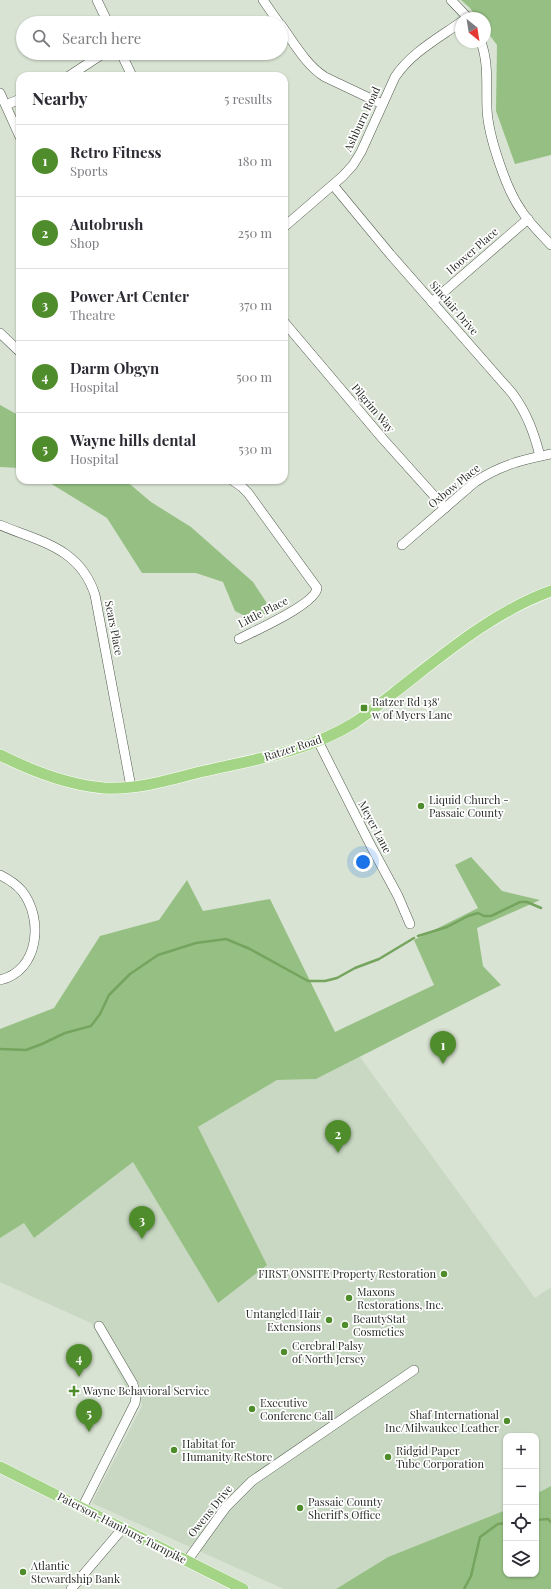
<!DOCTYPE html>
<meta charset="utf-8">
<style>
body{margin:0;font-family:"Playfair Display",serif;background:#f7f7f7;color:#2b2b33}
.controls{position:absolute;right:12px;bottom:12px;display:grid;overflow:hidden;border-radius:8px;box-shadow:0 1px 3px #0004}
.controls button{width:36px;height:36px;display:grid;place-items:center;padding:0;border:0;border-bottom:1px solid #e1e1e2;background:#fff;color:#2b2b33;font:20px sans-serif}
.compass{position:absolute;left:455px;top:12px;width:36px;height:36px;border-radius:50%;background:#fff;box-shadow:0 1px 3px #0004;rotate:150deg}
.you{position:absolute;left:363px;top:862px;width:14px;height:14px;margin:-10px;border:3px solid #fff;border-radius:50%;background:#1a73e8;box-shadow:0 0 0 6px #1a73e833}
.badge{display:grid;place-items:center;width:26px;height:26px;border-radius:50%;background:#4f8c2b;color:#fff;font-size:13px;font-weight:700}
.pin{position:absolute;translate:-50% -33px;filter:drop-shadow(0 1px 2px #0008)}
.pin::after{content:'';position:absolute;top:21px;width:14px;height:12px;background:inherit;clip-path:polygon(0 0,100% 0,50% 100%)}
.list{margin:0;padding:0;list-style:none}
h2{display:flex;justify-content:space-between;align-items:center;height:52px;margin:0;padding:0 16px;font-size:17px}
h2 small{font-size:13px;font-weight:400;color:#7c7c81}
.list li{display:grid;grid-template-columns:26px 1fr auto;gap:12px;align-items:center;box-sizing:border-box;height:72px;padding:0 16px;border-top:1px solid #e1e1e2}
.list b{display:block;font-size:15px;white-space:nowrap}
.list p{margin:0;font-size:13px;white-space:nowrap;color:#7c7c81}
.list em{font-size:13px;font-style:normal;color:#7c7c81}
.icon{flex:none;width:22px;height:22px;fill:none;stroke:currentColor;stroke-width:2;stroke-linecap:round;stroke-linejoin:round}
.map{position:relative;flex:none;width:551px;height:1589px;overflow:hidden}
.search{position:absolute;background:#fff;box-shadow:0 1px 3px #0004;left:16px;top:16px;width:272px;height:44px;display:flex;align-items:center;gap:10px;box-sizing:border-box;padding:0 14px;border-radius:22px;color:#7c7c81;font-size:15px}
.panel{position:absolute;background:#fff;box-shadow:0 1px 3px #0004;left:16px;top:72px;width:272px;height:412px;border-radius:12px}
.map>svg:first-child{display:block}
</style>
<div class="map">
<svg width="551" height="1589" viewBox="0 0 551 1589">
<rect width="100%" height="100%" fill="#d8e3d3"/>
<path fill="#c8d8c2" d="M360,1057L535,1298L551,1287V1486L536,1494V1436H506V1510L388,1557L336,1589H284L92,1503L142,1406L139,1384L128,1391L91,1323L0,1282V1238L24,1223L34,1238L133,1162L218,1303L213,1156L198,1127L277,1080L316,1079Z"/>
<g fill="#96c083">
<path d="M461,0H551V155L515,164L496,111L497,45L485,29V18H477L470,8Z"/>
<path d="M0,405L20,416V468L0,467Z"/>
<path d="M45,480H125L151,502L191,527L253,582L272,611L253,620L235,611L223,582L196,573H142L107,518Z"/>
<path d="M471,857L502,891L540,900L477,928L483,966L501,985L316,1079L277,1080L198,1127L267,1265L218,1303L133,1162L34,1238L24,1223L0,1238V1029L54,1008L100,936L159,920L187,880L203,911L270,899L335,1032L434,985L414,940L478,908L455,865Z"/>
<path d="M551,1486V1589H336L388,1557L506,1510V1574H536V1494Z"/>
</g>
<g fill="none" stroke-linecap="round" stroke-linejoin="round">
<g stroke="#75a45e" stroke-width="2.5">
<path d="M418,936L447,927L468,916L478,913L484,916H491L520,902H527L541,908"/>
<path d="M0,1049L26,1050L42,1044L65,1033L91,1026L100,1014L109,995L130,974L158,955L196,943L226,939L250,949L308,981H325L337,978L355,968L379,959L414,938"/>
<path d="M536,1520L548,1519L551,1522"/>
<path d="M464,1589L471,1576L480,1537L498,1524L506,1523"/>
</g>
<g stroke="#525b4e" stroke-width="10">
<g id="minor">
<path d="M97,0L108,23"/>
<path d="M263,0L279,23"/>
<path d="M451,0L468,18"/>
<path d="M281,25C294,43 306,65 325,77L382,104"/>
<path d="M481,42C489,64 486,86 487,109C488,135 506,189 521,210C529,223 541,234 551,245"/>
<path d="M121,53L132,76"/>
<path d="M69,76L104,53"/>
<path d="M0,93L20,137"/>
<path d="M6,105L20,99"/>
<path d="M333,185L390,254L512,393C527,413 534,433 540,456"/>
<path d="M284,227L343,176L353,165L361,152L395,77C411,53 437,39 461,22"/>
<path d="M432,302L528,219"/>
<path d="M284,322L383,439L445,508"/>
<path d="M0,333L20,352"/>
<path d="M232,480L242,487L248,493L317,588C316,604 254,631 239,639"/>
<path d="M0,525C41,542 80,548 95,595L131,787"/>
<path d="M402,545L475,482C500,465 522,460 551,454"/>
<path d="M318,741L371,846L398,896L410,924"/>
<path d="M0,875C8,879 16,884 22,891C44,919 39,971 0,980"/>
<path d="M82,1508L135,1403L136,1397L133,1384L99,1326"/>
<path d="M187,1561L226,1507L252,1481L414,1370"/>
<path d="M71,1589L123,1528"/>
</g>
</g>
<g stroke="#fff" stroke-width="12">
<g id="major">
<path d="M0,755C32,771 68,785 104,788C137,790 169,780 200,772C252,760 307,752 354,723C368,714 382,702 395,692C444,654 493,612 551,591"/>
<path d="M0,1467L243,1589"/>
</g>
</g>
<use href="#minor" stroke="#fff" stroke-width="9"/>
<use href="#major" stroke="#a4d486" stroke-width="11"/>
</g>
<g fill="#4f8c2b" stroke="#fff" stroke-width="1.5">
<rect x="360" y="704" width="8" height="8" rx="2"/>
<circle cx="421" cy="806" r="4"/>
<circle cx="444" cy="1274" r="4"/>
<circle cx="349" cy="1298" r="4"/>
<circle cx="329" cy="1320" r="4"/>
<circle cx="345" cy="1325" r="4"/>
<circle cx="284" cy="1352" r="4"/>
<path d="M72 1385h4v4h4v4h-4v4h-4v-4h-4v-4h4z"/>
<circle cx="252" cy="1409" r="4"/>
<circle cx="507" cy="1421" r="4"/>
<circle cx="174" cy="1450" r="4"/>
<circle cx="388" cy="1457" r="4"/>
<circle cx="300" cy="1508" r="4"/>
<circle cx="23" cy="1572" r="4"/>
</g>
<g text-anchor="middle" stroke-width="3.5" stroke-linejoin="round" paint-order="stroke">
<g font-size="11" fill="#282c26" stroke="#fff">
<text transform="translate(362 119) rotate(-65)" y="4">Ashburn Road</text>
<text transform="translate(472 251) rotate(-41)" y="4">Hoover Place</text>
<text transform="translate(454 308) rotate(49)" y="4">Sinclair Drive</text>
<text transform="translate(373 408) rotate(50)" y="4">Pilgrim Way</text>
<text transform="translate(454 486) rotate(-39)" y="4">Oxbow Place</text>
<text transform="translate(263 612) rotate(-27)" y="4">Little Place</text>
<text transform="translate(114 628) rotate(79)" y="4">Sears Place</text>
<text transform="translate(293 748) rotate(-18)" y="4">Ratzer Road</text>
<text transform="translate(375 827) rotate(62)" y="4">Meyer Lane</text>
<text transform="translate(210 1511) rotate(-51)" y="4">Owens Drive</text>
<text transform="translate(122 1528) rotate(27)" y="4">Paterson-Hamburg Turnpike</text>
</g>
<g font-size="11" fill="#282c26" stroke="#fff" text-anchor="start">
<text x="372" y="706">Ratzer Rd 138'<tspan x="372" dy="13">w of Myers Lane</tspan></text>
<text x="429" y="804">Liquid Church -<tspan x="429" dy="13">Passaic County</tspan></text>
<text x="436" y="1278" text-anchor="end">FIRST ONSITE Property Restoration</text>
<text x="357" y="1296">Maxons<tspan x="357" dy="13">Restorations, Inc.</tspan></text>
<text x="321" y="1318" text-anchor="end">Untangled Hair<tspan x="321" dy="13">Extensions</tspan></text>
<text x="353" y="1323">BeautyStat<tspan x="353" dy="13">Cosmetics</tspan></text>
<text x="292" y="1350">Cerebral Palsy<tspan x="292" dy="13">of North Jersey</tspan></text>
<text x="83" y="1395">Wayne Behavioral Service</text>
<text x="260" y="1407">Executive<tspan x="260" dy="13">Conferenc Call</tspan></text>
<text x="499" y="1419" text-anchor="end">Shaf International<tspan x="499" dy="13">Inc/Milwaukee Leather</tspan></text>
<text x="182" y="1448">Habitat for<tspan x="182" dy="13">Humanity ReStore</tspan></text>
<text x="396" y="1455">Ridgid Paper<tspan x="396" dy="13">Tube Corporation</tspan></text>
<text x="308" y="1506">Passaic County<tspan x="308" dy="13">Sheriff's Office</tspan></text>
<text x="31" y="1570">Atlantic<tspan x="31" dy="13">Stewardship Bank</tspan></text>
</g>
</g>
</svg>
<div class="controls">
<button>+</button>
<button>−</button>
<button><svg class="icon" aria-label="locate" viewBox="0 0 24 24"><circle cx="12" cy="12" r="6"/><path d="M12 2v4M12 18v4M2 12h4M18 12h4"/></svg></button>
<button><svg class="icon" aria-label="layers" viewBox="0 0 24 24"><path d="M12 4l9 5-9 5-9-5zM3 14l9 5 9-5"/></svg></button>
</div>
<svg class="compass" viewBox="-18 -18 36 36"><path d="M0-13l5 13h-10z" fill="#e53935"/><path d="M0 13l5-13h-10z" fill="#7c7c81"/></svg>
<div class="you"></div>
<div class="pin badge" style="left:443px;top:1064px">1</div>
<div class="pin badge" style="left:338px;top:1153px">2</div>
<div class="pin badge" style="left:142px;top:1239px">3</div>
<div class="pin badge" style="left:79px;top:1377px">4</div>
<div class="pin badge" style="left:89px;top:1432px">5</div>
<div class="search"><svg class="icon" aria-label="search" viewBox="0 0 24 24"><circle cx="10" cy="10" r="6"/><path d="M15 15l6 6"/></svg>Search here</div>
<section class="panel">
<h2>Nearby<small>5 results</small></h2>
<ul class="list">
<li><span class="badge">1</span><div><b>Retro Fitness</b><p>Sports</p></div><em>180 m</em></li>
<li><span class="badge">2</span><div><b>Autobrush</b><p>Shop</p></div><em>250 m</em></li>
<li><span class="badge">3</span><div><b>Power Art Center</b><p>Theatre</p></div><em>370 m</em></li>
<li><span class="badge">4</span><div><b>Darm Obgyn</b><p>Hospital</p></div><em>500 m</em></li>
<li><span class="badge">5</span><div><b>Wayne hills dental</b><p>Hospital</p></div><em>530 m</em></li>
</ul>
</section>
</div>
